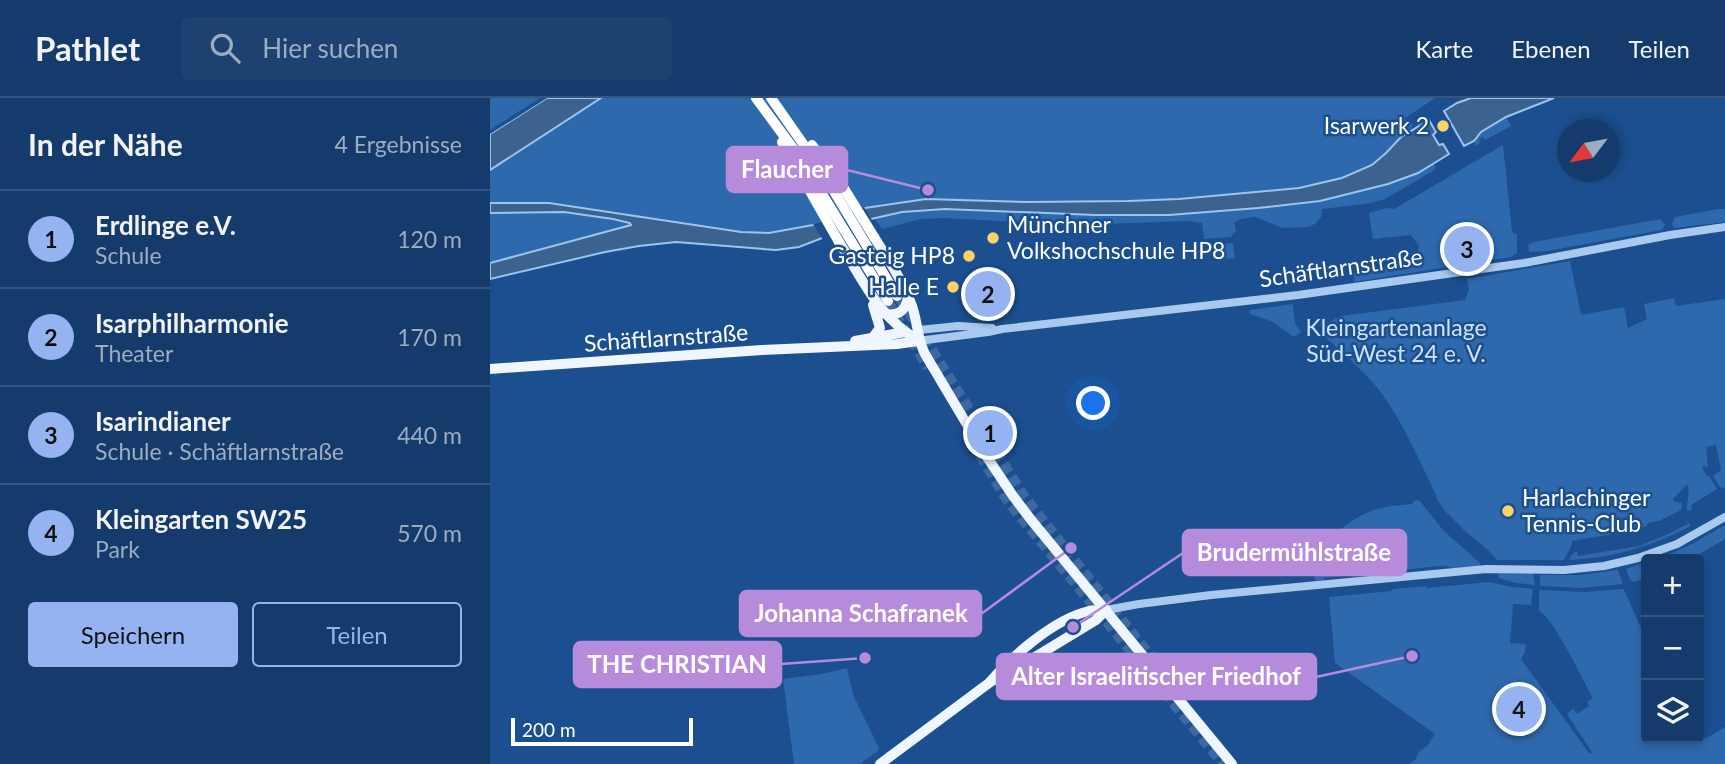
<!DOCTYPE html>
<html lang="de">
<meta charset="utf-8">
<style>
body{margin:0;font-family:Lato,sans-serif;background:#1d4271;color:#f1f3f6}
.controls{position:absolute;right:21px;bottom:21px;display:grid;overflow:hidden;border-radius:7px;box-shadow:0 4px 10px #0003}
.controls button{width:63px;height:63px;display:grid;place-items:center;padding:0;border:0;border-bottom:2px solid #33557e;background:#143b6b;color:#f1f3f6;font:35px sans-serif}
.compass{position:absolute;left:1067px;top:21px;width:63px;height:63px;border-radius:50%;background:#143b6b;box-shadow:0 4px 10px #0003;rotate:238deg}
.scale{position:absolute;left:21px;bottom:18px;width:182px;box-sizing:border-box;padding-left:7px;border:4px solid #fff;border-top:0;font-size:19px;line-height:24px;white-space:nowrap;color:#fff;-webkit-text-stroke:5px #1b4f8f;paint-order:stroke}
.you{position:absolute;left:604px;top:306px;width:24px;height:24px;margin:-18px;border:5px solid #fff;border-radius:50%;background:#1a73e8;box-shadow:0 0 0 10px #1a73e833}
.badge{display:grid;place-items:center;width:46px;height:46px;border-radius:50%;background:#95b2f1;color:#111;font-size:23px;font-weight:700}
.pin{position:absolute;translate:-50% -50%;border:4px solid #fff;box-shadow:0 2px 7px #0006}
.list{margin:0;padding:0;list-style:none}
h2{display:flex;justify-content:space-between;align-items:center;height:91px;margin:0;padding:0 28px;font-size:30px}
h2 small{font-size:23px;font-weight:400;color:#9dadc1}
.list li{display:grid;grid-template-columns:46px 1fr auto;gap:21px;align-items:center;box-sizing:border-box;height:98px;padding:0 28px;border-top:2px solid #33557e}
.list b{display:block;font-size:26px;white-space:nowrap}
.list p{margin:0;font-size:23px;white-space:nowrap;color:#9dadc1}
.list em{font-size:23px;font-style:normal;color:#9dadc1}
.actions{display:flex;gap:14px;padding:21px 28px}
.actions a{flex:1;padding:16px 0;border:2px solid #95b2f1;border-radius:7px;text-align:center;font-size:24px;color:#95b2f1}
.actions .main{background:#95b2f1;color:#111}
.icon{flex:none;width:38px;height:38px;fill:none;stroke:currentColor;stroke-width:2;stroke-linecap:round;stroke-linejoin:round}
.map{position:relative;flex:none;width:1235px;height:666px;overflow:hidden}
header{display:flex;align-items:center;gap:42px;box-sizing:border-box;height:98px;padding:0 35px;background:#143b6b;border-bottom:2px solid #33557e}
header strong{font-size:33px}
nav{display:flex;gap:38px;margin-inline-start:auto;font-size:24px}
.search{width:490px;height:63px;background:#1d4271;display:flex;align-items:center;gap:18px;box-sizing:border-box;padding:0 24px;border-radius:7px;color:#9dadc1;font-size:26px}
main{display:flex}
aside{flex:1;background:#143b6b}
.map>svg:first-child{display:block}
</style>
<header>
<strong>Pathlet</strong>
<div class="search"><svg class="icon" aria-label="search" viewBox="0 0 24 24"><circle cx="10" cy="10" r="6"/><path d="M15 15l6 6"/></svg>Hier suchen</div>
<nav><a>Karte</a><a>Ebenen</a><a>Teilen</a></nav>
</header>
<main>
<aside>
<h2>In der Nähe<small>4 Ergebnisse</small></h2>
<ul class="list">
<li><span class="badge">1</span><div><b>Erdlinge e.V.</b><p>Schule</p></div><em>120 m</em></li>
<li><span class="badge">2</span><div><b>Isarphilharmonie</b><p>Theater</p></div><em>170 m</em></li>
<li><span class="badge">3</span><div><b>Isarindianer</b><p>Schule · Schäftlarnstraße</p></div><em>440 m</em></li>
<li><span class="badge">4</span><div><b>Kleingarten SW25</b><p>Park</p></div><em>570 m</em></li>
</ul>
<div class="actions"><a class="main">Speichern</a><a>Teilen</a></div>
</aside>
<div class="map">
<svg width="1235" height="666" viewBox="0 0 1235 666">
<rect width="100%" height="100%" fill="#1b4f8f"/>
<g fill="#2e69ad">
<path d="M0,0H945L914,21L920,22L923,26L920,33L912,39L932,72L943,66L946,69L943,73L895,101L876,106L832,111L831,119L825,126L818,129L793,130L765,119L750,121L744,125L746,132L741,139L714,141L712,125L698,123L587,127L453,120L431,121L392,131L384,120L309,149L286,152L186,144L149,148L115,154L0,181Z"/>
<path d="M1016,19L1021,28L995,42L993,39L989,42L990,45L986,48L984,43L991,34Z"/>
<path d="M1013,47L1022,134L1027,137V155L1021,159L864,184V174L926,161L929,148L921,137L883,141L879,115L896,110L904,111Z"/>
<path d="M1228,111H1235V124L1184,130L1182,126L1185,119Z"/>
<path d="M1170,121L1175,127L1172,132L1057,153L1039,154L1038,147L1044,144Z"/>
<path d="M743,145L745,160L727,161L725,147Z"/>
<path d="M1080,163L1091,217L1134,209L1138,230L1157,221L1154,206L1184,200L1186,208L1235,201V391L1234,389L1231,391L1223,378L1231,372L1226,347L1216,349L1218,369L1214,368L1212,370L1217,378H1219L1227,391L1201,407L1202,411L1199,413L1197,412C1196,402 1201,396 1197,386L1183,401L1184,403L1192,405L1191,412L1169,423L1158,425L1157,428L1142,433L1082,443C1082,450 1077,455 1074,462H1007L999,453L976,434L954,412L946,399L948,397H946C930,364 914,326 892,296C875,273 852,255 831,235L835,226L851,218L975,202L979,191L977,181Z"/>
<path d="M803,206L805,225L811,234L804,239L781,223L760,216L759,212Z"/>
<path d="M929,402L953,432L991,466L988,468L962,470L956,468H949L834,480V482L827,483L824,480C829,444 859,417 895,409C904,407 914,407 923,406V403Z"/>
<path d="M1196,422L1201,428C1163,448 1123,460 1079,462L1081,457L1087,453L1088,458L1149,448L1176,437L1198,426Z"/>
<path d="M1235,427V441L1201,461H1169L1202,446Z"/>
<path d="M1156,464V480L1144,484L1140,482L1136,471Z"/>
<path d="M1128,472L1133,486L1091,490L1050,488V477H1090Z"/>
<path d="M1008,474L1043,475L1045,487L1026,485L1009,480Z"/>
<path d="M999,484L1021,489L1043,491L1041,507L1023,506L1020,545L1036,546L1035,554L1031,561L1099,655L1103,656L1077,616L1083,611L1087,616L1099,608L1097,604L1103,600C1093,582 1063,519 1049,513V492L1094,494L1132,491L1134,492L1156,541V640H1209V632L1215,641L1235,629V666H919L926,661L929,654L938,647L945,636L845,565L839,499L902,493L903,491L936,488L937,490Z"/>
<path d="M357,570L364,599L389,650V652L370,666H304L293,581L332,576Z"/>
</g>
<g fill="#3c6290" stroke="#9cc4f0" stroke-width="2">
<path d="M57,0H111L0,72V36Z"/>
<path d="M981,0H1064L1016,19L991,34L984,43L974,48L954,13L967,5Z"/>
<path d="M939,22L946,34L943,37L949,47L953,46L959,56L928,75L898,86L830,103L768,110L679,117H605L455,111L412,114L381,121L309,149L286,152L186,144L149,148L115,154L0,181V165L141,127L140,125L123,121L74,114L0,115V105H59L251,134L279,135L323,127L375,110L436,101L538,104L638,103L689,101L809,90L852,80L882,67L896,55L911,39Z"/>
</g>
<g fill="#1b4f8f">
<path d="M50,0H57L0,36V32Z"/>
<path d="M374,109L382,122L333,142L323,126Z"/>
</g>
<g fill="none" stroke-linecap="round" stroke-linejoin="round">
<g stroke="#3d69a0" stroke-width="10" stroke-dasharray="10 5" stroke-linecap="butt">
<path d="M410,201L534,398L690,595"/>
<path d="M398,203L438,270"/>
<path d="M482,344L518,404L733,666"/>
</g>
<g stroke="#a9c9ee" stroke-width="8">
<path d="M429,232L468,228L502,230"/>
<path d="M428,243L498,234L512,231L808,197L1034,165L1180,137L1235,129"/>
<path d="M616,512L649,506L721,497L996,471L1074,472L1114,468L1148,460L1187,446L1235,419"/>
</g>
<g stroke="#f0f6ff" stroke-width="10">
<path d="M384,139C398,161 413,183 422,208C428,225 427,241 435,256L491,350L523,398L542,423L742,666"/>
<path d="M349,144C373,182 388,219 428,242"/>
<path d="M383,207L390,230L383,239"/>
<path d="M395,216C408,218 416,213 418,199"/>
<path d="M365,243L415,234"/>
<path d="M0,271L272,252L407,246L428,243"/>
<path d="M502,583L514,578L606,522L616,512"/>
<path d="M390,666L499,585C521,559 564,521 599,513C604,512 610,512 616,512"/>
</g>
<g stroke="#fff" stroke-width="10">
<path d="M266,0L308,57L398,203"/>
<path d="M281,0L330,70L407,198"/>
<path d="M292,44L349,144"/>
<path d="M322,47L353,89L384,139"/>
</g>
</g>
<g fill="#ffd166" stroke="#1b4f8f" stroke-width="2.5">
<circle cx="953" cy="28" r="7"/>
<circle cx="503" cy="140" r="7"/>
<circle cx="479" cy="158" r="7"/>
<circle cx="463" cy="189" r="7"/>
<circle cx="1018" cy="413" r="7"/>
</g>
<g text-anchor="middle" stroke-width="5" stroke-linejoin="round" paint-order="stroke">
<g font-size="23" fill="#fff" stroke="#1b4f8f" text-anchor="end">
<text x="939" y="36">Isarwerk 2</text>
<text x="517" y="135" text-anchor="start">Münchner<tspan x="517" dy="26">Volkshochschule HP8</tspan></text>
<text x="465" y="166">Gasteig HP8</text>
<text x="449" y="197">Halle E</text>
<text x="1032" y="408" text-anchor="start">Harlachinger<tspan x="1032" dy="26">Tennis-Club</tspan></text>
</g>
<g font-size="23" fill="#fff" stroke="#1b4f8f">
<text transform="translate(851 170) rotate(-8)" y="8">Schäftlarnstraße</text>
<text transform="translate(176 240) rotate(-4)" y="8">Schäftlarnstraße</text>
</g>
<g font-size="23" fill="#cfe3fa" stroke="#1b4f8f">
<text x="906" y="238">Kleingartenanlage<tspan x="906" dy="26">Süd-West 24 e. V.</tspan></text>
</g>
</g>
<path fill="none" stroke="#b68bdc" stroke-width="2.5" d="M438 92L357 72M583 529L693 455M581 450L491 516M375 560L291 566M922 558L826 579"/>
<g fill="#b68bdc" stroke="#1b4f8f" stroke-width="2.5">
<circle cx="438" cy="92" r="7"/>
<circle cx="583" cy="529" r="7"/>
<circle cx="581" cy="450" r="7"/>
<circle cx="375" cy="560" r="7"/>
<circle cx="922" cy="558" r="7"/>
</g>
<g fill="#b68bdc" stroke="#b68bdc" stroke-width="2.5">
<rect x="237" y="49" width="120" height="45" rx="7"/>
<rect x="693" y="432" width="223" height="45" rx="7"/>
<rect x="250" y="493" width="241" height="45" rx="7"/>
<rect x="84" y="544" width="207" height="45" rx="7"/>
<rect x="507" y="556" width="319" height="45" rx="7"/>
</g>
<g font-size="24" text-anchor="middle" font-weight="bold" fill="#fff">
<text x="297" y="80">Flaucher</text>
<text x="804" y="463">Brudermühlstraße</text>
<text x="371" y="524">Johanna Schafranek</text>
<text x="187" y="575">THE CHRISTIAN</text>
<text x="666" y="587">Alter Israelitischer Friedhof</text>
</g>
</svg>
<div class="controls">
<button>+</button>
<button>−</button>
<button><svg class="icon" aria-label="layers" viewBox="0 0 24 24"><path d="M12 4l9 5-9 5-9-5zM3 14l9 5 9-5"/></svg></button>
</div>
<svg class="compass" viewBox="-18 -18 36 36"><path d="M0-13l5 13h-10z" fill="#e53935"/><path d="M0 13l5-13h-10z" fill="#9dadc1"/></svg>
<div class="scale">200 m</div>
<div class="you"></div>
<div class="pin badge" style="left:500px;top:335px">1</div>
<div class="pin badge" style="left:498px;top:196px">2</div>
<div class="pin badge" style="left:977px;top:151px">3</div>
<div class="pin badge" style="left:1029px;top:611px">4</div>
</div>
</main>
